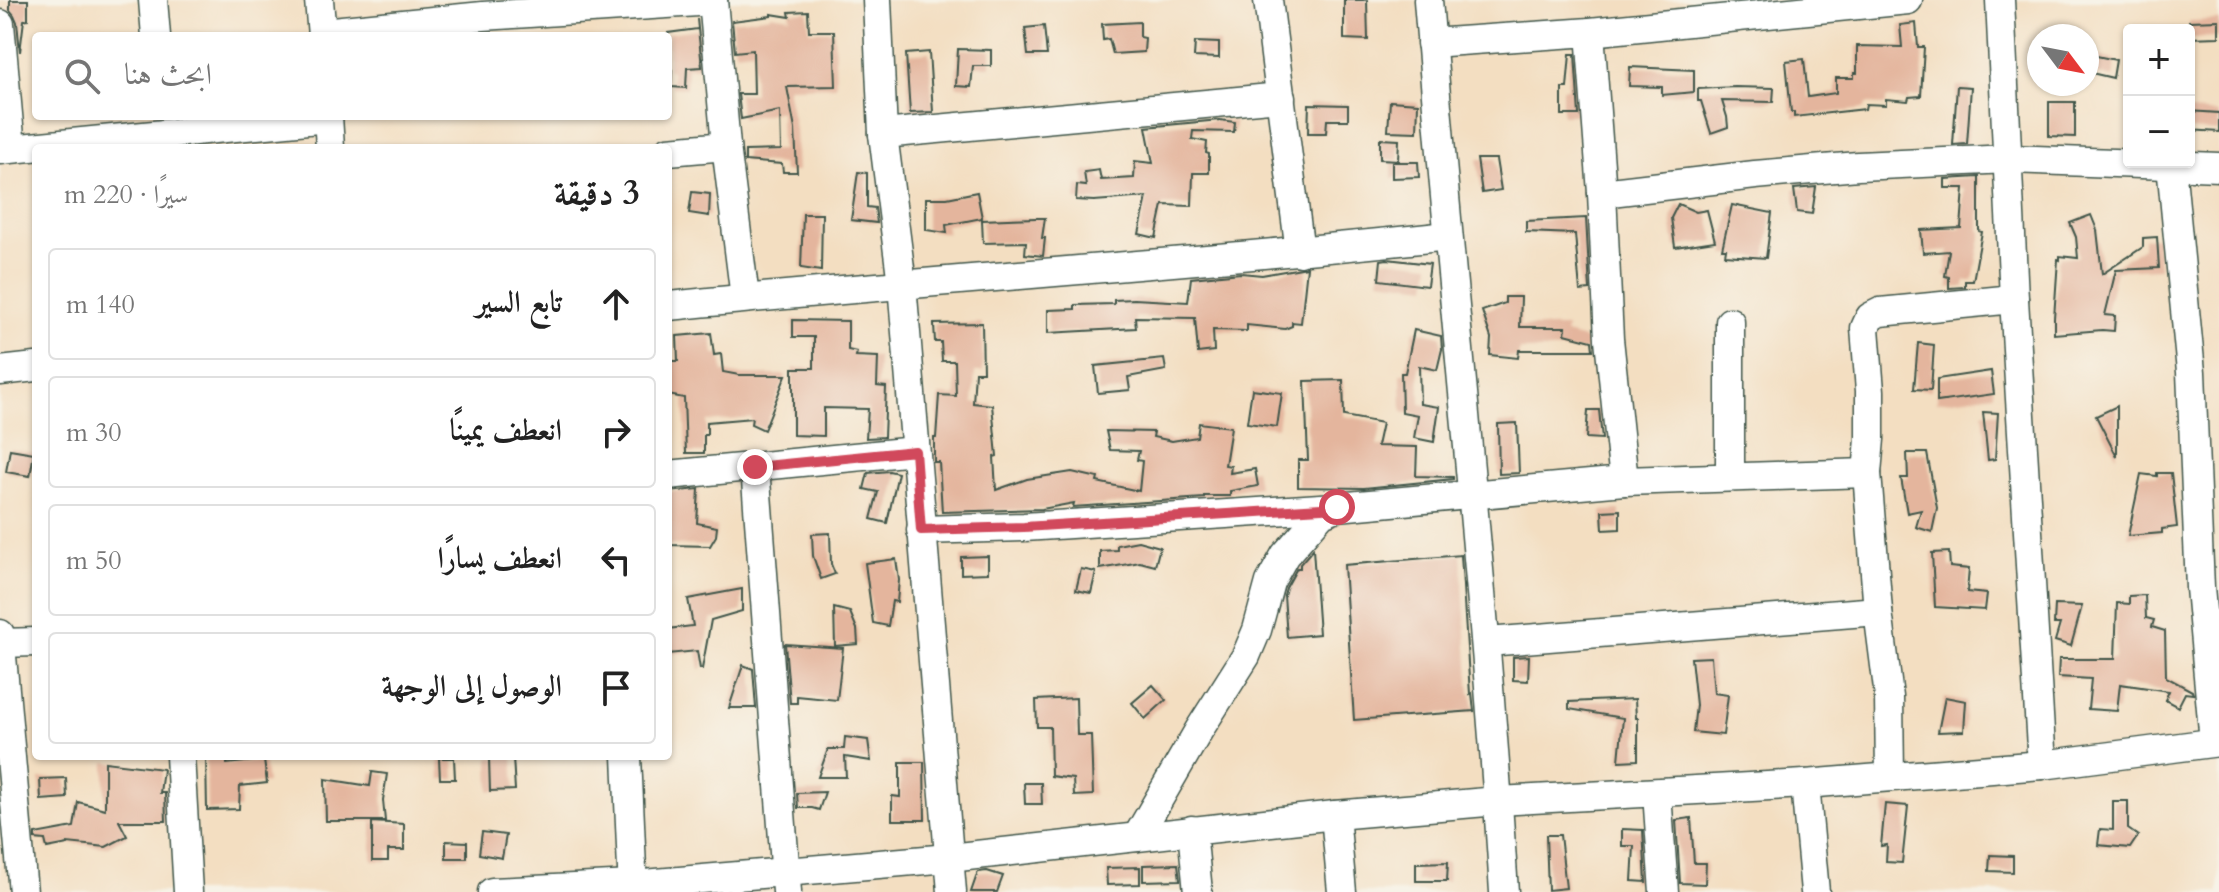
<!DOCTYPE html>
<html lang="ar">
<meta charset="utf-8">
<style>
body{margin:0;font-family:Cardo,Amiri,serif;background:#f6f6f6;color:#222;direction:rtl}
.controls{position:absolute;right:24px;top:24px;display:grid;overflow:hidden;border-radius:8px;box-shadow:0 2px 6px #0004}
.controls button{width:72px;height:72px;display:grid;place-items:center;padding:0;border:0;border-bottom:2px solid #e0e0e0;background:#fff;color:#222;font:40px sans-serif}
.compass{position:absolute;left:2027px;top:24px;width:72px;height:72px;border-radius:50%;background:#fff;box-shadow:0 2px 6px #0004;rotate:122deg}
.stop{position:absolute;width:24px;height:24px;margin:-18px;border:6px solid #d1495b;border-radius:50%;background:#fff}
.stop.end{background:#d1495b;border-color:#fff;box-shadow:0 2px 8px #0008}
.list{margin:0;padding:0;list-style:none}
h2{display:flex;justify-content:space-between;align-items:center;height:104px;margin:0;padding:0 32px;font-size:34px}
h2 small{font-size:26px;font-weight:400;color:#767676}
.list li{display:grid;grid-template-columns:52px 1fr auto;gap:24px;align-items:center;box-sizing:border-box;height:112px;margin:0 16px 16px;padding:0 16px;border:2px solid #e0e0e0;border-radius:8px}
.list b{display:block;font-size:30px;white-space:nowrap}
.list em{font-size:26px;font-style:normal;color:#767676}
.icon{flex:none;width:44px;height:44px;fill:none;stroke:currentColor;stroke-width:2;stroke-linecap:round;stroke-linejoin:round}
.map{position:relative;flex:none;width:2219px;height:892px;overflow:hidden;direction:ltr}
.search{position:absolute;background:#fff;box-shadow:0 2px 6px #0004;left:32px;top:32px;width:640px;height:88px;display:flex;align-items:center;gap:20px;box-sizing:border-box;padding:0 28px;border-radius:8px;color:#767676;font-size:30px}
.panel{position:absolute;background:#fff;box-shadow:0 2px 6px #0004;left:32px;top:144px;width:640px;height:616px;border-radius:8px;direction:rtl}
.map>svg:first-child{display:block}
</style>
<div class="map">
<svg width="2219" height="892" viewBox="0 0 2219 892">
<rect width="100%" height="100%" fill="#f7f3e8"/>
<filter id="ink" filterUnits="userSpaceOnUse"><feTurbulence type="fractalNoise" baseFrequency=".0125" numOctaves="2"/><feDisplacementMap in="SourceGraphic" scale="16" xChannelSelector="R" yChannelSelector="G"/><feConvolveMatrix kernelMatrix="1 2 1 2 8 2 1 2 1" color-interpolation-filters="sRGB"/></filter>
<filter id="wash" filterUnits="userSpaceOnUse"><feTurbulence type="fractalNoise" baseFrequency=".006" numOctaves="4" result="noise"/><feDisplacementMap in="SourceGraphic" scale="32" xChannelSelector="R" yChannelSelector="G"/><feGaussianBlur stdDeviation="1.8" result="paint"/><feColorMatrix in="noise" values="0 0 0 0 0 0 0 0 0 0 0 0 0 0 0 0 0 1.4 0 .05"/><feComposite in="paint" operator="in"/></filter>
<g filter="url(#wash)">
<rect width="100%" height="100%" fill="#f3dec1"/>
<g id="blocks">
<g fill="#e4b59d">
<path d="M10,0H28V19L24,20L20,52L17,22L14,15L10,10Z"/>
<path d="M1344,0H1367L1368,40L1344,39Z"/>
<path d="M808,11L809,31H834L836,86L787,87L795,129L797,172H783L782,164L745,161V151L781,150L780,111L741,119L738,94H754L753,50L735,52L732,21L771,16V14L790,17L789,12Z"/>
<path d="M697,19L702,67L687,68L686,88L671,87L672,70L668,71V33L698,29Z"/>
<path d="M2219,20V37L2189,38V21Z"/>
<path d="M1140,22V37L1145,38L1144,52L1113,54L1109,39L1103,40L1102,24Z"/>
<path d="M1916,23L1918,47H1924L1921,96L1909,97L1908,101L1886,99V105L1866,104L1865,109L1794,117V112H1791L1786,61L1804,59L1808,97L1836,93V78H1854V73H1857V46L1902,47L1900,25Z"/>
<path d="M1044,26L1047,55H1028L1025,28Z"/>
<path d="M1195,42L1219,43V58L1194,57Z"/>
<path d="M958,49L991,50V66H973L971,87L956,86Z"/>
<path d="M929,52L933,112L910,113L906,54Z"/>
<path d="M1570,54H1575L1579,115H1562V88H1567Z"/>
<path d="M2087,54L2116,60L2113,78L2087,72Z"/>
<path d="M1630,67L1694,70V92L1662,95V87L1629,86Z"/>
<path d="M1957,86L1971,87L1967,144L1953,145Z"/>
<path d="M1735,87L1774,88L1773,102L1722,101L1727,117L1728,127L1711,133L1701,101H1698V89Z"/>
<path d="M1390,101L1418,103L1417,132L1388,131Z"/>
<path d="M2049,102H2075V137L2049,136Z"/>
<path d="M1309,104L1348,105V120H1327L1326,133H1308Z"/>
<path d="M2189,111L2219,113V132L2189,130Z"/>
<path d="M1220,120L1235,122L1234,132L1193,131L1192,139L1207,142L1206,153L1209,154V173H1193L1192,206L1163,205L1156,238L1139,234L1147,197L1094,201L1076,200L1077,185L1086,186L1084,172L1099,170L1101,180L1134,178L1135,161L1153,163L1146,127Z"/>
<path d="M1380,139L1399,140L1398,160L1380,159Z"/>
<path d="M1477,159H1496L1501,190L1482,193Z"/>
<path d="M1392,162H1418L1419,177L1392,178Z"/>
<path d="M858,172L867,173V207L875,208L877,223L851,220Z"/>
<path d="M1979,177V231L1982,232L1973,281H1965V287L1949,288V277L1945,276L1949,251L1923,253L1921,230L1961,228L1964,188H1945V179Z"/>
<path d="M1816,187L1812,214L1797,212L1794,189Z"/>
<path d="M692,192L710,194L709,216L689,213Z"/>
<path d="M977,192L982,218L946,225L947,233L926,230V198H947Z"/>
<path d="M1678,204L1696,212L1707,210L1715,241L1675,247L1671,218Z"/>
<path d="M1732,205L1772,213L1766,258L1725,255L1726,249H1722Z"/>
<path d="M803,214H822L821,271L801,268Z"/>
<path d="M2091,215L2097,230L2102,274L2143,247V238L2157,237L2159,268L2116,270L2105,315L2115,316L2114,331L2102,330L2054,334V318L2058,259L2060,260V256L2078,258L2076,237L2070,223Z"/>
<path d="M1036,218H1045L1042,238H1045L1043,256L1025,254L1026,242L983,243L982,220Z"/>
<path d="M1586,218L1590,290L1580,291L1575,234L1526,232V221Z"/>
<path d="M1387,259L1430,264L1427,286L1379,280L1381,260Z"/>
<path d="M1307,267L1301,323L1292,322V326L1285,329L1247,325V331L1213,330L1214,351L1198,353L1195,318L1135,317L1136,328L1048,333V310L1075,309V305L1114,304V300L1134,299L1188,302L1191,278L1241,273L1262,275Z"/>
<path d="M1505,297H1521L1520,327H1566L1565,334L1592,341L1593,350H1519L1518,358L1490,355L1491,338L1482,311L1505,303Z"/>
<path d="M793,320L848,321V350L857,352L856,356L878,357L877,386L886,387L884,437L866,438L868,409L824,408V436L793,435V368H814V337H793Z"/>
<path d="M982,323L983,372H975L973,403L992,405L997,456L994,457L996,490L1027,479L1072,472L1098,478L1097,482L1139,491L1142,461L1137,460L1139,451L1110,450L1106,431L1154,432L1153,437L1172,441L1197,437L1199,423L1231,427L1225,465L1231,466L1230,473L1255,469L1258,486L1230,491V496H1204V498L1073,507L1074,503L1042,509L942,512L939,462H934V438H936L939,395L956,396L955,361H942L941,342H935L934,324Z"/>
<path d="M1414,330L1441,336L1442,349L1437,370L1419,366L1420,405V404L1439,407L1434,442L1414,438L1418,415L1402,412L1401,373H1405Z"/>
<path d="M711,333L714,355L721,354L723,372L739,375H786L764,430L751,424L752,418L707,422V435H704V453H686L684,398L668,395V361H678L677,336Z"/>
<path d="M1918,343L1934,345L1931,390L1914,389Z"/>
<path d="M1164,359L1166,370L1128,377L1130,390L1098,393L1095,366Z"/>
<path d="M1991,371L1994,394L1937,402V379Z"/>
<path d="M1343,380L1344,416L1382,423L1377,446L1417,447L1416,476L1453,477V479L1364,488L1298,487V460H1308L1305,381Z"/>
<path d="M1252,389L1282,393L1277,427L1247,423Z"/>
<path d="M2117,406V457L2096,416Z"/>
<path d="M1588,410H1599L1602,439L1586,438Z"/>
<path d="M1983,412L1998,413L1995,459L1988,460Z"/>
<path d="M1517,423L1519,473L1499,474L1498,424Z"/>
<path d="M10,449L34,453L30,476L6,472Z"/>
<path d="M1907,453H1927L1937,508L1932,532L1916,527L1921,510L1907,513L1901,478H1908Z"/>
<path d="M889,471L898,473L887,523L871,519L878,492L864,489L868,473Z"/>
<path d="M2157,473H2171L2177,527L2162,529V533L2128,536L2141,474L2157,476Z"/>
<path d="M699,489L697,523L717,527L716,536L710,546L668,545V492Z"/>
<path d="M1620,510V529L1603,530L1602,511Z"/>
<path d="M830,533L831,564L835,574L821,579L813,556L812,534Z"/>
<path d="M1138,541L1160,547L1155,566L1140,562L1100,569V551L1117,550V545Z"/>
<path d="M1313,549L1319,634L1287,637L1284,595L1286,588L1297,568H1300V564Z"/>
<path d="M1949,552L1950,567L1969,569L1967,592L1987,594L1985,610L1935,607L1932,553Z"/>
<path d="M1461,555L1470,694L1472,693L1474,711L1354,720L1344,565Z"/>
<path d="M988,556V573L961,574V557Z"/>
<path d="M896,559L899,580L897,602L892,601L888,626L873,623L865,563Z"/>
<path d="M1081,569L1096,572L1091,593L1076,590Z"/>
<path d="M742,589V611L711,620L702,669H700L697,651L668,654V629L693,626L688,599Z"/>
<path d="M2145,595L2146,618L2154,620L2152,627L2165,631L2166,677L2192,691L2193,694L2185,693L2178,707L2165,700L2169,691L2120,684L2117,711L2088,709L2091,679L2058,677L2059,659H2115L2117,603L2129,604V596Z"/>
<path d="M2055,605L2082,606L2071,646L2055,641L2060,624H2054Z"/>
<path d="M834,608L850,612L857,629L858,644L835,646Z"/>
<path d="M785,644L843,648L837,700L797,696V703H790Z"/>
<path d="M1529,656L1528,681L1513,680V657Z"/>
<path d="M1711,657L1714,693L1728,695L1723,735L1693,732L1696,705L1691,658Z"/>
<path d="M743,665L753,669L756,708H729Z"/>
<path d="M1153,685L1166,700L1145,719L1132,703Z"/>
<path d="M1945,697L1966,701L1964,731L1938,732Z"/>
<path d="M1076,698L1077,735H1091L1093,795L1074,796L1073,779L1051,776L1050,727H1037L1036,700Z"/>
<path d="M1635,699L1636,718H1638V760L1619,761L1623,718L1569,709V702Z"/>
<path d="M845,737L868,740L871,761L845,757L846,777H818L828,749H844Z"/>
<path d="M206,756H227V764L264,760L267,783L240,786L239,809L207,810Z"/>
<path d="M513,757L515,790L490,791L489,758Z"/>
<path d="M439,758H454L455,779H440Z"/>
<path d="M105,762L163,769L160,793H165L166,821H119L127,836L106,847L68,843V844L47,848L45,840L35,839V834L74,827L78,802L105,809Z"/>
<path d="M900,762H924L925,820H892V796L900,797Z"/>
<path d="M372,772L387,774L383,800L385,821H326L325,779L370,786Z"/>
<path d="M66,778L67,798L41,800L40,779Z"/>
<path d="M1024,783H1041L1042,804H1025Z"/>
<path d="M825,792L819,810L812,808H798L797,793Z"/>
<path d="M2113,801H2128V829L2138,836L2130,848L2098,845L2100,829L2113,830Z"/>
<path d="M1885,804L1908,806L1902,863L1886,862L1887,845L1881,846Z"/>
<path d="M1691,818L1694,863H1706L1705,884L1680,883L1676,820Z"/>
<path d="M372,822L404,824V850H388V861H372Z"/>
<path d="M1622,829L1643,830L1646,882L1632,881L1634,846H1622Z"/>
<path d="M482,832L506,835L502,858L479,854Z"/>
<path d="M1546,835H1560L1566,888L1548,890Z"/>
<path d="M446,841L467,842V858H446Z"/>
<path d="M1990,855L2013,856V872L1989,871Z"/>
<path d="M1448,862L1447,881H1416V863Z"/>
<path d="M1178,864L1180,880L1143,881V865Z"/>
<path d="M1140,867V884L1107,885L1106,868Z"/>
<path d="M987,871L1003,876L997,892H971L978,872Z"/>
</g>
</g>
</g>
<g filter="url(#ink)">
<use href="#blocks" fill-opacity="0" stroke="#3f5549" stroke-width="2"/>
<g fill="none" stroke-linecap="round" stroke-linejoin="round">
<g stroke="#3f5549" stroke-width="31">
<g id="minor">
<path d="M153,0L156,36"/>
<path d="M319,0L322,36"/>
<path d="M713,0L726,146L745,298"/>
<path d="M877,0L883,134L902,284L952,892"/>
<path d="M1268,0L1300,252"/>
<path d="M1428,0C1452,297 1485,594 1504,892"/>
<path d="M2000,0L2014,299L2042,765"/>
<path d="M0,24L11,148"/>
<path d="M322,32L483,16L713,1"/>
<path d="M1590,32L1602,193L1609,339L1624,481"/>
<path d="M1431,43L1590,32L1908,0"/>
<path d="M328,116L330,148"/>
<path d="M883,134L1281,97"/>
<path d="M0,150L328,118"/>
<path d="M668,151L726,146"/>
<path d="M2171,165L2191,372L2200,588L2214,742"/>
<path d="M1602,193L1755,175L1858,166L2009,159L2219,167"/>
<path d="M668,306C928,280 1188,264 1448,236"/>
<path d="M1730,322V477"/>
<path d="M0,371L36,367"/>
<path d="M755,467L787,892"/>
<path d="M668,475L915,451"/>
<path d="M921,530L1024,527L1336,507"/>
<path d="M0,634L23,892"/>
<path d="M1487,642L1878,611"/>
<path d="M1,643L36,642"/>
<path d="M180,756L188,892"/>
<path d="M627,756L633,892"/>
<path d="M1890,776L1889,697L1878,611L1867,473L1870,439V391L1865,328L1870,317L1880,312L2014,299"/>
<path d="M1805,784L1815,892"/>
<path d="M1657,793L1664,892"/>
<path d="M1335,815L1342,892"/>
<path d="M1192,830L1198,892"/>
<path d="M1137,837L1199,730L1246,656L1257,630L1270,582L1285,555L1322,513L1337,507L1624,481L1867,473"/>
<path d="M492,892L632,885L949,858L1335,815L1498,801L1805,784L2042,765L2219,742"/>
</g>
</g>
<use href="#minor" stroke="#fff" stroke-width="28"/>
</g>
</g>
<g fill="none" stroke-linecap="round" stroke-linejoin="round" filter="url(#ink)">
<path stroke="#d1495b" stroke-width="10" d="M755,467L915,451L921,530L1024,527L1337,507"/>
</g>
</svg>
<div class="controls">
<button>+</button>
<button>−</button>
</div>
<svg class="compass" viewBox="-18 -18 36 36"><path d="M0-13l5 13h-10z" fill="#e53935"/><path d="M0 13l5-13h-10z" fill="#767676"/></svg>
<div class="stop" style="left:1337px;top:507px"></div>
<div class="stop end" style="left:755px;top:467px"></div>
<div class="search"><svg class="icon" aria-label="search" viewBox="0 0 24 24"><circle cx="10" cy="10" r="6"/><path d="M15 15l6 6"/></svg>ابحث هنا</div>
<section class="panel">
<h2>3 دقيقة<small>سيرًا · 220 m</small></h2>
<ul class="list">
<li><svg class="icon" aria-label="ahead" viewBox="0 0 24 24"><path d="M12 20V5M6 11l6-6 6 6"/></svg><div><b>تابع السير</b></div><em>140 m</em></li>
<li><svg class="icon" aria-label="right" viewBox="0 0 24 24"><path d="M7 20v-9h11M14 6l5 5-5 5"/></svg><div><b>انعطف يمينًا</b></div><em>30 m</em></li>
<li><svg class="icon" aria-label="left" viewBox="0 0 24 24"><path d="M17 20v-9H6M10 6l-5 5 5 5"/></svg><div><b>انعطف يسارًا</b></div><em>50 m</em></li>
<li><svg class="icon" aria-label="arrive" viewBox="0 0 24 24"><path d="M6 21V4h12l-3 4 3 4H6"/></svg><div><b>الوصول إلى الوجهة</b></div></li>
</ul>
</section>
</div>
